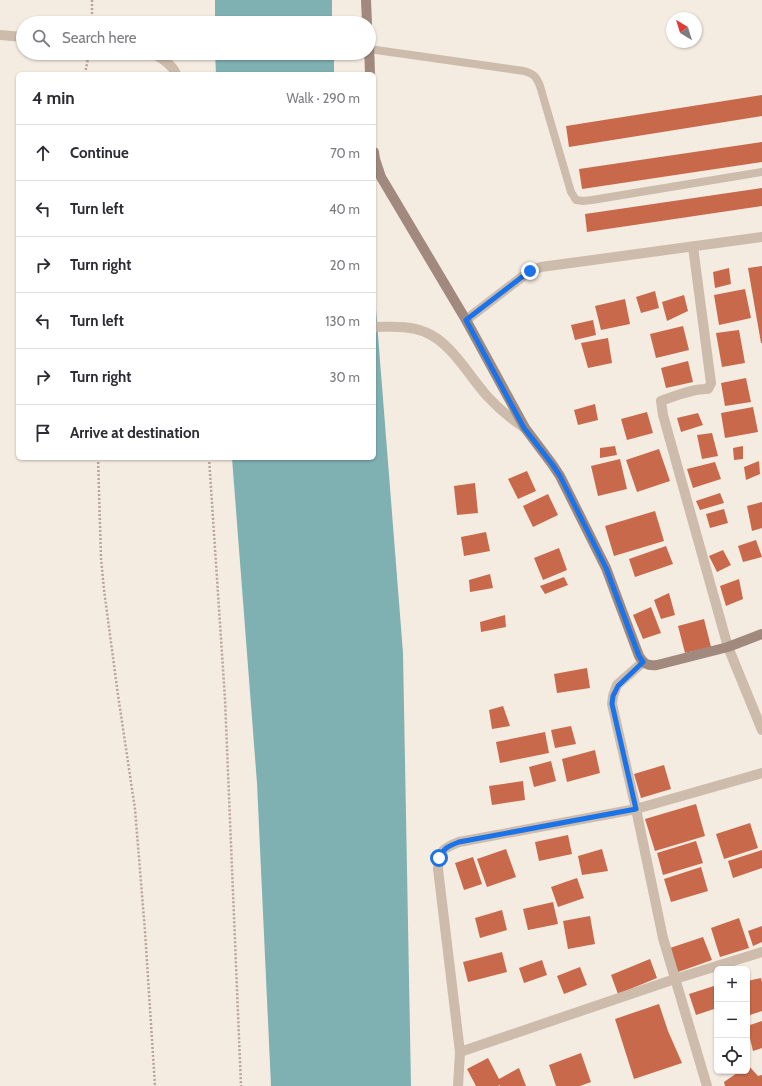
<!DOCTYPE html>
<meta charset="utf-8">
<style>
body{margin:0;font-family:Cabin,sans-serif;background:#f2f2f3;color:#2b2b33}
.controls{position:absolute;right:12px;bottom:12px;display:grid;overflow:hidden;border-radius:6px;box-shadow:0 1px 3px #0004}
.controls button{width:36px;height:36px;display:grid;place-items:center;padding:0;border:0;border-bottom:1px solid #e1e1e2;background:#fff;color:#2b2b33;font:20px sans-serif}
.compass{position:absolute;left:666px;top:12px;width:36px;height:36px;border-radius:50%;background:#fff;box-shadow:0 1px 3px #0004;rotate:322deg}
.stop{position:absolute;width:12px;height:12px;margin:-9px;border:3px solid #1a73e8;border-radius:50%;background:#fff}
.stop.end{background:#1a73e8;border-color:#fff;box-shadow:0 1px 4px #0008}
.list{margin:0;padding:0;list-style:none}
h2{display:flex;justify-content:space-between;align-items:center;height:52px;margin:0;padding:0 16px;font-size:17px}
h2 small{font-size:13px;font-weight:400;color:#7c7c81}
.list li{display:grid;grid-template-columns:26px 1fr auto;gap:12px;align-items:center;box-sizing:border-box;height:56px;padding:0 16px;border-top:1px solid #e1e1e2}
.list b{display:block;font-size:15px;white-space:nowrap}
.list em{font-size:13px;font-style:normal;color:#7c7c81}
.icon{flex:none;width:22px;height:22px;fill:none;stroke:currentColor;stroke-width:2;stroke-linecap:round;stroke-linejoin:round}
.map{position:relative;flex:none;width:762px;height:1086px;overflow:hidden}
.search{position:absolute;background:#fff;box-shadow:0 1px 3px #0004;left:16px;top:16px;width:360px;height:44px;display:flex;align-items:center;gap:10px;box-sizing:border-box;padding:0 14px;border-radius:22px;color:#7c7c81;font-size:15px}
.panel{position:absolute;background:#fff;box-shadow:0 1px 3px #0004;left:16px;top:72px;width:360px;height:388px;border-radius:6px}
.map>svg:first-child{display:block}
</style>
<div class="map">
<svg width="762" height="1086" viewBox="0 0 762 1086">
<rect width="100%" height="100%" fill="#f4ebe1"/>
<g fill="#7fb0b2">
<rect x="215" y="0" width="117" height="23"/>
<path d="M215,53H334V74H216Z"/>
<path d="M374,293L375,297L403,653L411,1086H271L257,783L232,458H374Z"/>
</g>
<g fill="#c8694b">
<path d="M762,95V116L569,147L566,126Z"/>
<path d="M762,142V162L582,189L579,169Z"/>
<path d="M762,188V206L587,232L585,214Z"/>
<path d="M762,266V343H761L748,268Z"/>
<path d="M729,268L731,284L715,288L713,272Z"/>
<path d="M745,289L751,318L719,325L714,295Z"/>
<path d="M655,291L659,308L641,313L636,297Z"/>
<path d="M684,295L688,311L667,321L662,302Z"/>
<path d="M625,299L630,324L601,330L595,306Z"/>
<path d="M593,320L596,335L575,340L571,325Z"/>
<path d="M683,326L689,350L656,358L650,334Z"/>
<path d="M739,330L745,363L722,367L716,333Z"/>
<path d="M608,338L612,363L588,368L581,343Z"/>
<path d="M688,361L693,382L666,388L661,368Z"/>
<path d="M746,378L751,402L725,406L721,383Z"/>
<path d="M595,404L598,420L578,425L574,410Z"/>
<path d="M753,407L758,432L725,438L721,413Z"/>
<path d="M647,412L653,433L627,440L621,419Z"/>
<path d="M698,413L703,425L681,432L677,418Z"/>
<path d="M712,433L718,456L702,459L697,435Z"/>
<path d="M615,446L617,455L600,458V448Z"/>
<path d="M743,446V459L734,460L733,448Z"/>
<path d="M659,449L670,481L637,492L626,460Z"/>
<path d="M620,459L627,489L598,496L591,466Z"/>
<path d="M759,461L760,474L746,480L744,467Z"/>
<path d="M715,462L721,479L693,488L687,469Z"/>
<path d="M527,471L536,491L518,499L508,479Z"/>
<path d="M475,483L478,513L457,515L454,486Z"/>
<path d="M720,493L724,503L700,510L696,501Z"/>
<path d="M548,494L558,515L533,527L523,506Z"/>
<path d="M762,502V528L752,531L747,506Z"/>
<path d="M724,509L728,523L710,528L706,514Z"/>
<path d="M655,511L664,541L614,556L605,526Z"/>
<path d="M486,532L490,551L464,556L461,537Z"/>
<path d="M756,540L762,557L743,562L738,546Z"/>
<path d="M666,546L673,564L635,577L629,559Z"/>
<path d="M559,548L567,570L543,580L534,558Z"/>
<path d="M723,550L731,565L717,572L709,556Z"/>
<path d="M490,574L493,588L470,592L469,580Z"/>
<path d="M564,577L568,585L545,594L540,586Z"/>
<path d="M739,579L743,599L726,606L720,586Z"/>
<path d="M669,593L675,615L661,619L654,600Z"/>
<path d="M651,607L661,633L643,639L633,615Z"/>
<path d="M505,615L506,627L481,632L480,622Z"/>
<path d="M704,619L711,647L685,653L678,626Z"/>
<path d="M587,668L590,688L557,693L554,674Z"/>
<path d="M503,706L510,726L492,729L489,710Z"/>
<path d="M571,726L576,744L555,748L551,730Z"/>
<path d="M545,732L549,753L500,763L496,742Z"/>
<path d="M595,750L600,773L567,782L562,759Z"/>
<path d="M551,761L556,781L534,787L529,767Z"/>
<path d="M664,765L671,789L641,798L634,774Z"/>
<path d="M523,781L525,800L492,805L489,786Z"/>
<path d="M696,804L705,836L655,851L645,819Z"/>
<path d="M750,823L758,848L724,859L716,834Z"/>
<path d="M568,835L572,854L539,861L535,842Z"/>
<path d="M696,841L703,863L663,875L657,853Z"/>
<path d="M506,849L516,877L487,887L477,859Z"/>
<path d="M602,849L608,871L582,875L578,856Z"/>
<path d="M762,850V868L733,878L728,861Z"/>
<path d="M473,857L482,884L464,890L455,863Z"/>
<path d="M701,867L708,891L671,902L664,879Z"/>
<path d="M577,878L584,898L558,907L551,887Z"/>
<path d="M553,902L558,924L528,930L523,909Z"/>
<path d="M502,910L507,930L480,938L475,918Z"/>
<path d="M590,916L595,944L568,949L563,921Z"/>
<path d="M739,918L749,948L720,957L711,928Z"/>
<path d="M762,926V942L753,946L748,931Z"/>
<path d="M703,937L712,960L678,972L670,948Z"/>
<path d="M502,952L507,972L468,982L463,962Z"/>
<path d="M650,959L657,978L618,994L611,975Z"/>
<path d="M542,960L547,975L524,983L519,968Z"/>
<path d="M580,967L587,985L564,994L557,976Z"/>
<path d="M761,978L762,982V1011L747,1016V981Z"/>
<path d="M717,985V1008L696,1015L689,994Z"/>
<path d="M659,1004L668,1031L682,1063L634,1079L615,1019Z"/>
<path d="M762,1021V1048L753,1051L747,1026Z"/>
<path d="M581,1053L591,1082L580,1086H556L549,1065Z"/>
<path d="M488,1058L499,1079L519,1068L526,1086H500V1085L498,1086H476L467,1069Z"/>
<path d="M748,1065L758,1076L762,1075V1086H725L724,1082L740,1071H747V1066Z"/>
</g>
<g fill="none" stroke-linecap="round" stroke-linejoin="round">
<g stroke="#b9a596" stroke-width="2.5" stroke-dasharray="2 2" stroke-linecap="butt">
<path d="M92,0V23"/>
<path d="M85,74L89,53"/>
<path d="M98,458L101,558L104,590L118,695L135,809L145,931L155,1086"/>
<path d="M209,458L225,699L241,1086"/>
</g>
<path stroke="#cdbbac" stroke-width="8" d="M369,49L524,71C534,74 536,76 540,86L571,192L576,200L583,201L592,200L762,172"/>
<g stroke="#cdbbac" stroke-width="10">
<path d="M0,35L23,37"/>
<path d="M152,53C161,58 172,64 176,74"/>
<path d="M693,247L711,383L708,389C694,388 675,396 661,401L663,415L728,647L762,730"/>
<path d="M466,320L518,280L530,271L541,267L762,237"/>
<path d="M374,327C391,327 408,325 425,332C451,342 469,376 488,397C499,409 511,419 525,428"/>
<path d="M643,662L617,685L613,696L612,704L636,809L663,938L707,1086"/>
<path d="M460,1052L675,979L762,952"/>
<path d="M458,1086L460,1052L438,869C439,851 443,848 459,842L636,809L762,773"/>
</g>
<g stroke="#a18a7d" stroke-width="10">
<path d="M366,0L367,23"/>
<path d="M369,44L370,74"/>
<path d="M374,152L375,159L381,177L466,320L525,428L552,464L560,476L606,568L639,656C644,664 647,666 657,665L728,647L762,634"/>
</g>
</g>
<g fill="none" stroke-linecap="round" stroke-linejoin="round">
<path stroke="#1a73e8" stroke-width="5" d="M439,858C444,848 448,846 459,842L636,809L612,704L613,696L618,686L643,662L639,656L606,568L560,476L552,464L524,428L466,320L518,280L530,271"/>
</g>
</svg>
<div class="controls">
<button>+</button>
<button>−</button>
<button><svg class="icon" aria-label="locate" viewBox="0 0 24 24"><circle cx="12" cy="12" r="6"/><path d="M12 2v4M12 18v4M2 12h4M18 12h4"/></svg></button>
</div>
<svg class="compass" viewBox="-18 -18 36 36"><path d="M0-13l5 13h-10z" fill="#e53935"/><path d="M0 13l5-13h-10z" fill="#7c7c81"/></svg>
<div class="stop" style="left:439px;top:858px"></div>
<div class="stop end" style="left:530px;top:271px"></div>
<div class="search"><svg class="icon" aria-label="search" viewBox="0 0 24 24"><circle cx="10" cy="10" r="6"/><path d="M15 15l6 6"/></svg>Search here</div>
<section class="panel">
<h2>4 min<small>Walk · 290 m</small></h2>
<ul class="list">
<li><svg class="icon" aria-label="ahead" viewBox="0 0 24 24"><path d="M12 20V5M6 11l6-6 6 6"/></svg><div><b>Continue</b></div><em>70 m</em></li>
<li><svg class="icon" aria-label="left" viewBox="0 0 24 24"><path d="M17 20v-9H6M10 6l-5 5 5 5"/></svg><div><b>Turn left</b></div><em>40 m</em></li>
<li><svg class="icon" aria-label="right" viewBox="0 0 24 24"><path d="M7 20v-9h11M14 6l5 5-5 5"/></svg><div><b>Turn right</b></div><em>20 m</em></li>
<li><svg class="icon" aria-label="left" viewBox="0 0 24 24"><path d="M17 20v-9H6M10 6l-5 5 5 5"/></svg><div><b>Turn left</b></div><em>130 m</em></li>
<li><svg class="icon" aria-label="right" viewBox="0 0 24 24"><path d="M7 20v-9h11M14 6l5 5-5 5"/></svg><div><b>Turn right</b></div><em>30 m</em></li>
<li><svg class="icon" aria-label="arrive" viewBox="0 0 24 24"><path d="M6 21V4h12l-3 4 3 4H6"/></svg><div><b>Arrive at destination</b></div></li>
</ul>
</section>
</div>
